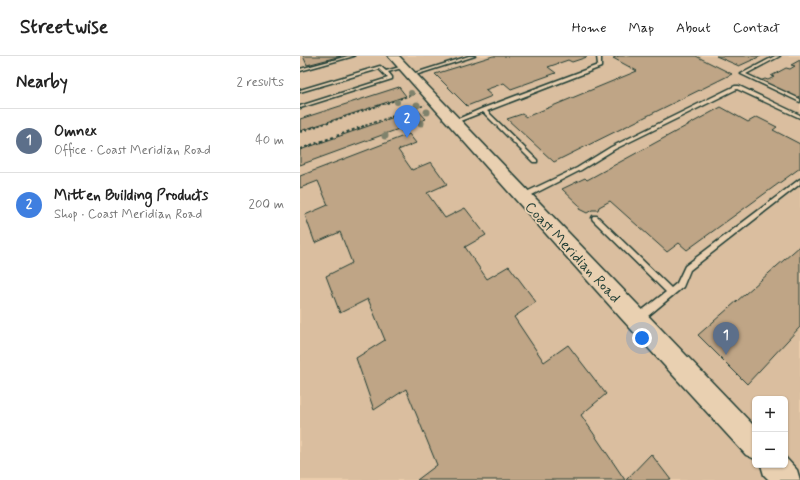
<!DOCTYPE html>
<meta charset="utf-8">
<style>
body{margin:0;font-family:Mynerve,sans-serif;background:#f2f2f2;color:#222}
.controls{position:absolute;right:12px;bottom:12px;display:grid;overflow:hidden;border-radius:6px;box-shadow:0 1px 3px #0004}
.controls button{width:36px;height:36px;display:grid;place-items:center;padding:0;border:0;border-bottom:1px solid #e0e0e0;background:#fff;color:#222;font:20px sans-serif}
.you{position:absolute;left:342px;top:282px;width:14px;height:14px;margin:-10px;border:3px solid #fff;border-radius:50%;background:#1a73e8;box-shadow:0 0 0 6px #1a73e833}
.badge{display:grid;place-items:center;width:26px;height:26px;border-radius:50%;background:#0f766e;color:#fff;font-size:13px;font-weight:700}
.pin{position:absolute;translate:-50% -33px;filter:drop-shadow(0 1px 2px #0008)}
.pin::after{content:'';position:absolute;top:21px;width:14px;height:12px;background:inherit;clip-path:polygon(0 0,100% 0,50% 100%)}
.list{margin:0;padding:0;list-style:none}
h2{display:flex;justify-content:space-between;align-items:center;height:52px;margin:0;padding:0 16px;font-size:17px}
h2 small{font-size:13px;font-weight:400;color:#767676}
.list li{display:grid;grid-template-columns:26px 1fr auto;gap:12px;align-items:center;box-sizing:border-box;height:64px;padding:0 16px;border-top:1px solid #e0e0e0}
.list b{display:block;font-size:15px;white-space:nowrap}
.list p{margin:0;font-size:13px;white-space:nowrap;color:#767676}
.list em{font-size:13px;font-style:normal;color:#767676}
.map{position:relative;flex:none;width:500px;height:424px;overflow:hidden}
header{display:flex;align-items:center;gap:24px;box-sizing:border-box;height:56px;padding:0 20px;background:#fff;border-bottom:1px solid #e0e0e0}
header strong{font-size:19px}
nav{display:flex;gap:22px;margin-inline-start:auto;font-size:14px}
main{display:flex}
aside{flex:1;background:#fff}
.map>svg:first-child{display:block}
</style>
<header>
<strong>Streetwise</strong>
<nav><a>Home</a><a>Map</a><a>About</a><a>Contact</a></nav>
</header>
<main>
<aside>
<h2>Nearby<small>2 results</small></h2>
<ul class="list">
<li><span class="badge" style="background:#5c6f8a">1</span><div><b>Omnex</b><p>Office · Coast Meridian Road</p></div><em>40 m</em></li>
<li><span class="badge" style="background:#3f7fe0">2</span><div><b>Mitten Building Products</b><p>Shop · Coast Meridian Road</p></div><em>200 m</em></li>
</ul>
</aside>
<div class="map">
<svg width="500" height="424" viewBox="0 0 500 424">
<rect width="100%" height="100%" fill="#ebcdac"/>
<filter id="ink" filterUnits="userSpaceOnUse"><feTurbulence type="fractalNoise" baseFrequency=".025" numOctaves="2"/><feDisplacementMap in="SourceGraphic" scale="8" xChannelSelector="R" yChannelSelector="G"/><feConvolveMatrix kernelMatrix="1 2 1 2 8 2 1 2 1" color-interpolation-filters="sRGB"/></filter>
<g filter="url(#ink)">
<path fill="#dabe9f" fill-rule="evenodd" d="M0,0H500V424H0ZM455,343H485V409H455Z"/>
<g fill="#bfa586" stroke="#1f3d34">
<path d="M3,0H41L7,9Z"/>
<path d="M193,0H286L287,1L272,6L268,4L248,11L256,17L211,33L204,27L185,34L192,40L167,50L135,18Z"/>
<path d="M319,0H396L432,18L254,106L207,63L222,58L226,61L337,15L313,2Z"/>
<path d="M416,0H461L439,10Z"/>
<path d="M500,4V40L497,42L460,25L465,23L468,24L474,21L471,20L486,12L490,13L495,10L491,9Z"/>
<path d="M99,31L106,40L0,75V63Z"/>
<path d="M421,51L448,66L457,61L477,71L473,74L500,88V112L387,194L379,187L367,196L310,145L299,151L298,154H292L287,157L279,153L280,150L262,133L285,122L287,124Z"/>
<path d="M117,53L126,63L0,109V94Z"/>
<path d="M109,78L116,87L98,94L112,114L131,106L147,128L127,137L145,162L165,152L186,179L165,191L187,223L209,210L236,246L214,261L244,306L268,289L306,338L281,359L325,424H117L137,409L106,333L74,354L56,302L85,284L68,243L40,257L26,220L52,207L40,176L15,187L5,159L28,149L18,125L0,132V120Z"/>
<path d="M500,190V271L447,328L398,279Z"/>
<path d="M351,398L371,424H326Z"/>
</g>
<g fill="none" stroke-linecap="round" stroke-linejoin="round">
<g stroke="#1f3d34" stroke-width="3">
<g id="lane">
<path d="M48,0H54L0,15V13Z"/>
<path d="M169,0H175L112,20L109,19Z"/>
<path d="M297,0H301V11L187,55L237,104V106H233L183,56L155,67L151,66L181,53L298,9Z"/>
<path d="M475,0H480L446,18L500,43V46L441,18Z"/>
<path d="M80,10L86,15L103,10L105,11L88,16L92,21V23L0,52V50L88,22L79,13L0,36V34Z"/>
<path d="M435,30H439L500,59V62L437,33L315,93L281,114L224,143H222L219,141L220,139L277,112L311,91Z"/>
<path d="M500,123V128L390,214L383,231L342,265L339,266L336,265L335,262L336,259L366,236L293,164L292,162L293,160H297L371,232L377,227L385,210Z"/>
</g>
</g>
<g stroke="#1f3d34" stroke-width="3">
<g id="secondary">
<path d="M88,0H99L455,371V403L446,399L320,261Z"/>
<path d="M485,401L497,414L500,424H469L464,419L461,409H485Z"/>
</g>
</g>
<g stroke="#1f3d34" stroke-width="1.5" stroke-dasharray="2.5 2" stroke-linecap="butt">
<path d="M14,71L115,38"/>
<path d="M61,71L125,49"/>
</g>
<g stroke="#1f3d34" stroke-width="2" stroke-dasharray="3 2.5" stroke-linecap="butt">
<path d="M0,76L17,70"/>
<path d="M0,93L64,70"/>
</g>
<use href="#lane" fill="#e9d0b1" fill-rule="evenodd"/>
<use href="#secondary" fill="#e9d0b1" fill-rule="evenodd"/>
</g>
<g fill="#7f826c">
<circle cx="111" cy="37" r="3"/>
<circle cx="97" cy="46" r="3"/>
<circle cx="117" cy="49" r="3.5"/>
<circle cx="127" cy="56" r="3.5"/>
<circle cx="121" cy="67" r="3.5"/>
<circle cx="103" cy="73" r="3.5"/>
<circle cx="85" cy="80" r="3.5"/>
</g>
</g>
<g text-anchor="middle" stroke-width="3.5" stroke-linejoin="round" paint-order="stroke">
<g font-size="15" fill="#1f3d34" stroke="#e9d0b1">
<text transform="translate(273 196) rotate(47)" y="5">Coast Meridian Road</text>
</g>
</g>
</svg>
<div class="controls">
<button>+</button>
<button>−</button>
</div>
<div class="you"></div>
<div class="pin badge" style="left:426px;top:299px;background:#5c6f8a">1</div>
<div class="pin badge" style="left:107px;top:82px;background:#3f7fe0">2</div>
</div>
</main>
